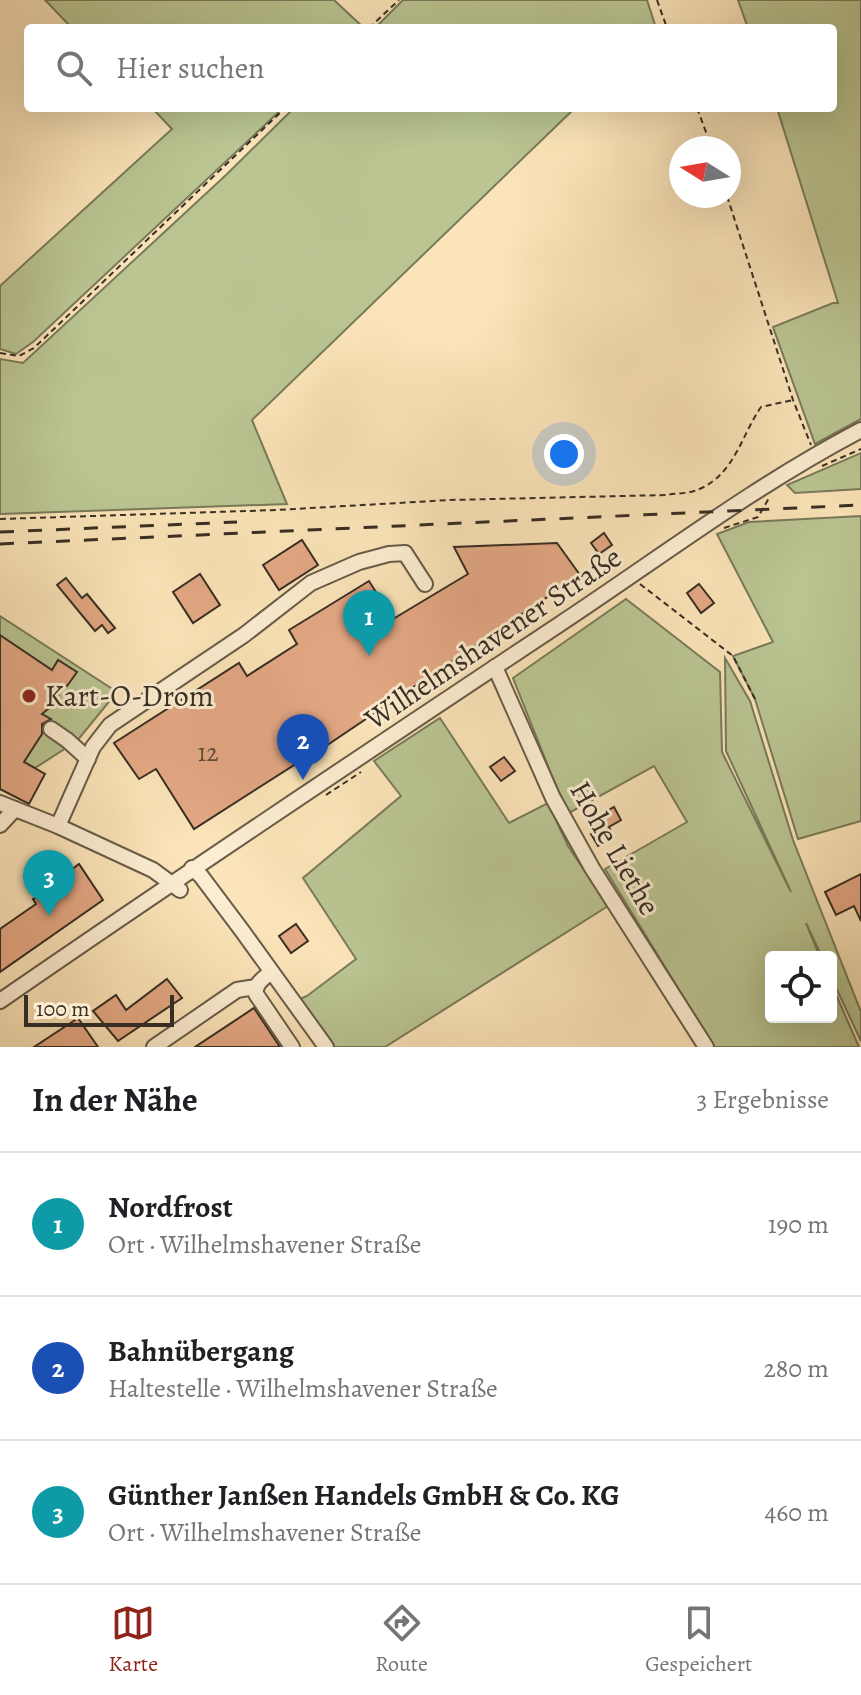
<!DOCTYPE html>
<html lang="de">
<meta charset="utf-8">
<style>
body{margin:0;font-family:Alegreya,serif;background:#f6f6f6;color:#202124}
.controls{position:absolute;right:24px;bottom:24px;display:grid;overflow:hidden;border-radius:8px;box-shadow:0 8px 32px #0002}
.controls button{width:72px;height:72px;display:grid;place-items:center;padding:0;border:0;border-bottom:2px solid #e0e0e0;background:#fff;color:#202124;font:40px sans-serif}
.compass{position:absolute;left:669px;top:136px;width:72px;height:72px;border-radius:50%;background:#fff;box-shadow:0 8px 32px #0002;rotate:281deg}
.scale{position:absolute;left:24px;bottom:20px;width:150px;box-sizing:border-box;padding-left:8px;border:4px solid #382e23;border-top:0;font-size:22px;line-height:28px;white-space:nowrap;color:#382e23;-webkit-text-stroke:6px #fcedd2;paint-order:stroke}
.you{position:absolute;left:564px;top:454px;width:28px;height:28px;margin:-20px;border:6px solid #fff;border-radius:50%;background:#1a73e8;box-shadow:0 0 0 12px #1a73e833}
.badge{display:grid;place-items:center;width:52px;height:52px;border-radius:50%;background:#8f2418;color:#fff;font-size:26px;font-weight:700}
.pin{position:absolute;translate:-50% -66px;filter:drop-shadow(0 2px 4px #0008)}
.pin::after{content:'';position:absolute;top:42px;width:28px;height:24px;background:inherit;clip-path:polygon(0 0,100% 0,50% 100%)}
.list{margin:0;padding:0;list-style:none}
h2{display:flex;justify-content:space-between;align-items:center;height:104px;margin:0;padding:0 32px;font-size:34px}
h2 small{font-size:26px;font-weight:400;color:#757577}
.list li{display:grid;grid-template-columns:52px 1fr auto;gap:24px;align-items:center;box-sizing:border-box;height:144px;padding:0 32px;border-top:2px solid #e0e0e0}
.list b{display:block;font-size:30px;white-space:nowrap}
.list p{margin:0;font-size:26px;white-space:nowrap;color:#757577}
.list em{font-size:26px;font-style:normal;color:#757577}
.icon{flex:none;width:44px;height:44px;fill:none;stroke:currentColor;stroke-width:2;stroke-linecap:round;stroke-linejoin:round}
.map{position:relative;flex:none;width:861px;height:1047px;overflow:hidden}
.search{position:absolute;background:#fff;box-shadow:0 8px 32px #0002;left:24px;right:24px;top:24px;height:88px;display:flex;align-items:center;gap:20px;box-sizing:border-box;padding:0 28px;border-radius:8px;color:#757577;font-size:30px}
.sheet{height:536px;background:#fff}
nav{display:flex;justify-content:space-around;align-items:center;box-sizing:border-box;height:112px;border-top:2px solid #e0e0e0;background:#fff;font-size:22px;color:#757577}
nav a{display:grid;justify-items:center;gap:4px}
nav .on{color:#8f2418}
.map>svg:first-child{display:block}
</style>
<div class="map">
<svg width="861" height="1047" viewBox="0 0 861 1047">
<rect width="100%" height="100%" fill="#fbe4b9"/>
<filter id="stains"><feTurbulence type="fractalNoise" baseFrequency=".0025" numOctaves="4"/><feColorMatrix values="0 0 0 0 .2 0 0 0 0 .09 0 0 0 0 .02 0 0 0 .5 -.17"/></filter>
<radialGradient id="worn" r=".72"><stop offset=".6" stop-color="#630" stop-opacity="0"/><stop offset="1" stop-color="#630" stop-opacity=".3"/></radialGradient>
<g fill="#bac592" stroke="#797a5a" stroke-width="2">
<path d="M45,0H334L364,28H72Z"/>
<path d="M403,0H647L656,28H375Z"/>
<path d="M738,0H861V419L815,444L773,327L833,303H838L777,108H833V28H748Z"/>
<path d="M152,108H283L33,342L16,354L0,349V286L172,129Z"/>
<path d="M294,108H575L252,420L287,504L0,514V359L23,363L226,175Z"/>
<path d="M861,453V489L795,493L787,485Z"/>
<path d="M861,516V821L798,839L755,699L733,656L773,642L717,534L749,522Z"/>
<path d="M626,599L720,672L722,752L791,892L726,751L725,658L750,701L793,840L861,1012V1041L831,977V957H822L806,923L820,957H771V1017H831V983L859,1047H714L605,869L687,822L654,766L567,814L513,678Z"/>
<path d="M0,616L117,692L77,741L35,768L0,748Z"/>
<path d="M440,718L509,823L548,803L568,846L608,906L385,1047H333L298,1000L307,996L356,959L303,878L401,796L374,761Z"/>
</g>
<g fill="#e3a884" stroke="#382e23" stroke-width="2">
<path d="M604,533L612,545L599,554L591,543Z"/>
<path d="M302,540L318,565L279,590L263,565Z"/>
<path d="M557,543L580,575L314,754L313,753L194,829L156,769L139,779L114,743L239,663L247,676L297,644L289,630L369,581L393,619L468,574L454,547Z"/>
<path d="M200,574L220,605L193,623L173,592Z"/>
<path d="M66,578L82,598L87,594L115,628L108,633L102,625L95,631L57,585Z"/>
<path d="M699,584L714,603L701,613L687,593Z"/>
<path d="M0,635L52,670L58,660L77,672L67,686L62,685L56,702L42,714L51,719L42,724V734L24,762L45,774L29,804L0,789Z"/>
<path d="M504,757L515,771L501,781L490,767Z"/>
<path d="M614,807L621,820L609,827L614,837L598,846L591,834L598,831L592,820Z"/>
<path d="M55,856L67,873L79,864L103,900L0,972V929L36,904L33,899L38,896L24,877Z"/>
<path d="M861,874V921L854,906L836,915L825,892Z"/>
<path d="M296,924L308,941L291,953L279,936Z"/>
<path d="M167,979L182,998L118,1041L93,1011L116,995L126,1010Z"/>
<path d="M254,1008L280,1047H195Z"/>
<path d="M78,1018L98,1047H34Z"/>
</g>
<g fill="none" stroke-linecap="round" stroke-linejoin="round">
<g stroke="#695c48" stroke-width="18">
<g id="minor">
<path d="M495,667L553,798L592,868L706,1047"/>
<path d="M51,729L67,740L88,759"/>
<path d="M0,803L58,826"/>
<path d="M0,825L15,809"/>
<path d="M192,868L201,876L243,932L326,1047"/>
<path d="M180,890L153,870L58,826L93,747L110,725L244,635L311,583L359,562L389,554L405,553L425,584"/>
<path d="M271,972C263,979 255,983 256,994L292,1047"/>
<path d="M0,1001C184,874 370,750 557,626C657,560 754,486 861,430"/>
<path d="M154,1047L237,990L256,987"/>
</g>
</g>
<g stroke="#382e23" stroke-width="2" stroke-dasharray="6 4" stroke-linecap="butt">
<path d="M657,0L667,28"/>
<path d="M369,28L399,0"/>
<path d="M697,108L712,148"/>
<path d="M727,196L793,400L811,445"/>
<path d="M0,353L19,356L34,348L285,108"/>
<path d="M822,466L861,449"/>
<path d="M0,519L277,510L450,500L666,495C676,493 688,494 697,490C734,476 741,436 761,407L793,400"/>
<path d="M724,528L758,517L769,498"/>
<path d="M640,584L733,656L755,699"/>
<path d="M326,795L361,772"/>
</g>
<use href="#minor" stroke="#fcedd2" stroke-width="14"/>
<g stroke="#382e23" stroke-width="3" stroke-dasharray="14 14" stroke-linecap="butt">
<path d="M0,532L237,522"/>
<path d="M0,544L861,505"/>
</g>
</g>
<circle fill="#8f2418" stroke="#fcedd2" stroke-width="3" cx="29" cy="696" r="8"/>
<g text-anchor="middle" stroke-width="6" stroke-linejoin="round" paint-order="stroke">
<g font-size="26" fill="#634c3b">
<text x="208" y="761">12</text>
</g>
<g font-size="30" fill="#382e23" stroke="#fcedd2">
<text transform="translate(493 638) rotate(-34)" y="10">Wilhelmshavener Straße</text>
<text transform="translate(615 848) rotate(60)" y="10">Hohe Liethe</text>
</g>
<g font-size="30" fill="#382e23" stroke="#fcedd2" text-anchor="start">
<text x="45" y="706">Kart-O-Drom</text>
</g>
</g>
<rect width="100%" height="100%" filter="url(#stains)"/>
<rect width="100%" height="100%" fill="url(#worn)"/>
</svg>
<div class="controls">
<button><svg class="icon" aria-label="locate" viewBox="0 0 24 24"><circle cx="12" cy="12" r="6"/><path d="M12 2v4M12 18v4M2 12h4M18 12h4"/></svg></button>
</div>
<svg class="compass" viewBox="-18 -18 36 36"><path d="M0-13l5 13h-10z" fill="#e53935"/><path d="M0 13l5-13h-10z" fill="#757577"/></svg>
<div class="scale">100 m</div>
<div class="you"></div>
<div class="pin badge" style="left:369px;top:656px;background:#0f9aa8">1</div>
<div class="pin badge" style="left:303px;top:780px;background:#1a4fb4">2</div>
<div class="pin badge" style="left:49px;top:916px;background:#0f9aa8">3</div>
<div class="search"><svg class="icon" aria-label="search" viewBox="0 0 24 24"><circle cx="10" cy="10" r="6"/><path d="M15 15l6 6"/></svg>Hier suchen</div>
</div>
<section class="sheet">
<h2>In der Nähe<small>3 Ergebnisse</small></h2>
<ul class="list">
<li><span class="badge" style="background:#0f9aa8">1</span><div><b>Nordfrost</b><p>Ort · Wilhelmshavener Straße</p></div><em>190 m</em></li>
<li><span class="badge" style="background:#1a4fb4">2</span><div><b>Bahnübergang</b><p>Haltestelle · Wilhelmshavener Straße</p></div><em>280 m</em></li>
<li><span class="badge" style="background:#0f9aa8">3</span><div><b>Günther Janßen Handels GmbH &amp; Co. KG</b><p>Ort · Wilhelmshavener Straße</p></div><em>460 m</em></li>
</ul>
</section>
<nav>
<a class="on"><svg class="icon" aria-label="map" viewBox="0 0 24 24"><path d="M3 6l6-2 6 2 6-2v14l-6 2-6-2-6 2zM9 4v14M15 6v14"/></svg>Karte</a>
<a><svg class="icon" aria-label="directions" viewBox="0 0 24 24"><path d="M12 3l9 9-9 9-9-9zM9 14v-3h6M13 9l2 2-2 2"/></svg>Route</a>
<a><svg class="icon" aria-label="saved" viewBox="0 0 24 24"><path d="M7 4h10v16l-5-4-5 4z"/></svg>Gespeichert</a>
</nav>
